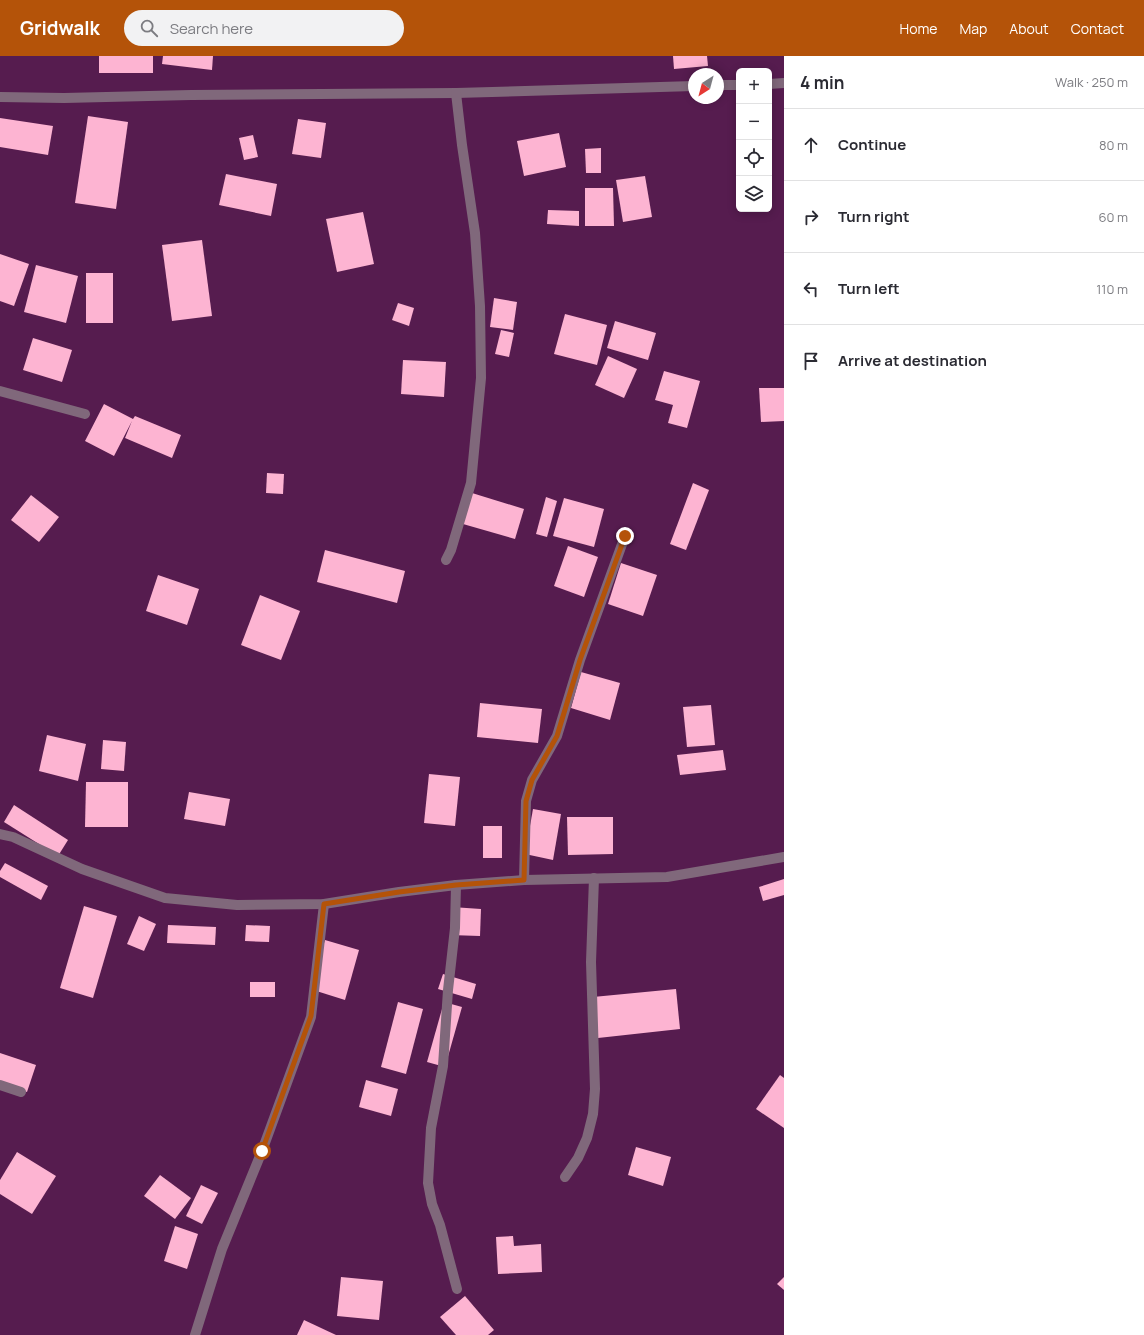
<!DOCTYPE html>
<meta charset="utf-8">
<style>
body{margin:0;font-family:Manrope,sans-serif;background:#f2f2f3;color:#2b2b33}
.controls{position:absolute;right:12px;top:12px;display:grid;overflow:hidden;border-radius:6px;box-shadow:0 2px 10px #0003}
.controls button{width:36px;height:36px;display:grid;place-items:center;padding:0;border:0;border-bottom:1px solid #e1e1e2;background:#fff;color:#2b2b33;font:20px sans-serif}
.compass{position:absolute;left:688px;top:12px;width:36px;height:36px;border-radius:50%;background:#fff;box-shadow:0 2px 10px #0003;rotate:216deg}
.stop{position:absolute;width:12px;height:12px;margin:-9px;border:3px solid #b45309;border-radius:50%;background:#fff}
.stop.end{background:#b45309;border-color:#fff;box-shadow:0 1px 4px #0008}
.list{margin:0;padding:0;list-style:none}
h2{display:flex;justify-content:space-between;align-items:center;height:52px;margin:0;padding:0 16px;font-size:17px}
h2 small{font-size:13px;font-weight:400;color:#7c7c81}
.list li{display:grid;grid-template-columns:26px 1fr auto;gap:12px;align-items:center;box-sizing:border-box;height:72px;padding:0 16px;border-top:1px solid #e1e1e2}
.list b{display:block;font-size:15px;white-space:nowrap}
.list em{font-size:13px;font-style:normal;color:#7c7c81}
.icon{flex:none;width:22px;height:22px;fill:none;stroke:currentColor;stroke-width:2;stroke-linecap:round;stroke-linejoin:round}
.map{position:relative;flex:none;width:784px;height:1279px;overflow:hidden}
header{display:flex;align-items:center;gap:24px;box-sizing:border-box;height:56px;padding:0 20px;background:#b45309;color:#fff}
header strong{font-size:19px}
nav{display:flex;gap:22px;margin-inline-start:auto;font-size:14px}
.search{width:280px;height:36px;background:#f2f2f3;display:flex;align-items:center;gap:10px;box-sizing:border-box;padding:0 14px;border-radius:22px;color:#7c7c81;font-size:15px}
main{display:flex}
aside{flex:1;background:#fff}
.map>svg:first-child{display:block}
</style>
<header>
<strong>Gridwalk</strong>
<div class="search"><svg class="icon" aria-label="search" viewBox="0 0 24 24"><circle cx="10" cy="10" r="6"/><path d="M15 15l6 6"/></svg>Search here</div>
<nav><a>Home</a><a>Map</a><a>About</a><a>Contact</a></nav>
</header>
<main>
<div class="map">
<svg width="784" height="1279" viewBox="0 0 784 1279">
<rect width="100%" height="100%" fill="#561c4f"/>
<g fill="#fdb4d2">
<rect x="99" y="0" width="54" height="17"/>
<path d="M163,0H213L212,14L162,8Z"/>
<path d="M673,0H707L708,10L674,13Z"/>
<path d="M88,60L128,66L116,153L75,147Z"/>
<path d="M0,62L53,70L48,99L0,91Z"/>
<path d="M298,63L326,67L321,102L292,98Z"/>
<path d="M559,77L566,111L524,120L517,85Z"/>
<path d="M253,79L258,101L244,104L239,82Z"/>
<path d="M601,92V117H586L585,93Z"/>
<path d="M226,118L277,128L271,160L219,149Z"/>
<path d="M645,120L652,161L623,166L616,124Z"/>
<path d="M585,132H613L614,170H585Z"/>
<path d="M548,154L579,155V170L547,168Z"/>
<path d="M363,156L374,208L337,216L326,163Z"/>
<path d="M202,184L212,260L172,265L162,189Z"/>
<path d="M0,198L29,208L14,250L0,245Z"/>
<path d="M36,209L78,220L66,267L24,256Z"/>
<rect x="86" y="217" width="27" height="50"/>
<path d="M494,242L517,246L513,274L490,271Z"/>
<path d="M398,247L414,252L409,270L392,264Z"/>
<path d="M565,258L607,269L597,309L554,298Z"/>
<path d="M615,265L656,277L648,304L607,292Z"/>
<path d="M501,274L514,277L509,301L495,298Z"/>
<path d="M33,282L72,294L62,326L23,314Z"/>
<path d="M608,300L637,313L624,342L595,329Z"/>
<path d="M403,304L446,306L444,341L401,338Z"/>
<path d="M664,315L700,325L687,372L668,367L673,349L655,344Z"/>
<path d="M759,332H784V365L761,366Z"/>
<path d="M104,348L133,363L135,360L181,379L172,402L125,382L132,365L114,400L85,385Z"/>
<path d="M267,417L284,418L283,438L266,437Z"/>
<path d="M693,427L709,434L686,494L670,488Z"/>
<path d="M472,437L524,453L515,483L463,468Z"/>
<path d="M31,439L59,461L39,486L11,464Z"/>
<path d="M546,441L557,445L547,481L536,478Z"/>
<path d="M564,442L604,453L594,491L553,480Z"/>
<path d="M568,490L598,501L584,541L554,530Z"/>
<path d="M325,494L405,515L397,547L317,526Z"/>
<path d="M621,507L657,519L643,560L608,548Z"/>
<path d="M158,519L199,533L187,569L146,555Z"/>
<path d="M260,539L300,555L281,604L241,589Z"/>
<path d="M581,616L620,627L610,664L571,652Z"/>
<path d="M480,647L542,653L538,687L477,681Z"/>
<path d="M711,649L715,689L687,691L683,651Z"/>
<path d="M47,679L86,688L78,725L39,715Z"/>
<path d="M103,684L126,686L124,715L101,713Z"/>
<path d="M723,694L726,714L680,719L677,699Z"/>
<path d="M429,718L460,721L455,770L424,767Z"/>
<path d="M86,726H128V771H85Z"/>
<path d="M189,736L230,743L225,770L184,763Z"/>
<path d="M14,749L68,784L58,800L4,766Z"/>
<path d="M533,753L561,758L553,804L525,798Z"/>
<path d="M567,761H613V798L568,799Z"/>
<rect x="483" y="770" width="19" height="32"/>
<path d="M5,807L48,830L41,844L0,821V815Z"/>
<path d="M784,823V839L763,845L759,831Z"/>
<path d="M84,850L117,860L93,942L60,932Z"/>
<path d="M452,851L481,853L480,880L450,879Z"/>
<path d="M139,860L156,868L144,895L127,888Z"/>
<path d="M168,869L216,871L215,889L167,887Z"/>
<path d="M246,869L270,870L269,886L245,885Z"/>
<path d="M325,884L359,894L345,944L310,933Z"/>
<path d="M443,918L476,928L472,943L438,933Z"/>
<rect x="250" y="926" width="25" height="15"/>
<path d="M676,933L680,973L598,982L593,941Z"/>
<path d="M398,946L423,953L406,1018L381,1011Z"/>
<path d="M444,946L462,951L445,1011L427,1006Z"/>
<path d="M0,997L36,1009L27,1036L0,1027Z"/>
<path d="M780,1019L784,1022V1072L756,1053Z"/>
<path d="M366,1024L398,1033L391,1060L359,1051Z"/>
<path d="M636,1091L671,1101L663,1130L628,1119Z"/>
<path d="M17,1096L56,1120L32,1158L0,1138V1124Z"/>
<path d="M160,1119L191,1142L175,1163L144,1140Z"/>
<path d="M201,1129L218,1137L202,1168L186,1160Z"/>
<path d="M175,1170L198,1178L187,1213L164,1205Z"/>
<path d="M513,1180L514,1190L541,1188L542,1216L498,1218L496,1181Z"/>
<path d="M341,1221L383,1225L379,1264L337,1260Z"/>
<path d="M784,1221V1234L777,1228Z"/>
<path d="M465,1240L494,1274L488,1279H456L440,1261Z"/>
<path d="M304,1264L336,1279H297Z"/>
</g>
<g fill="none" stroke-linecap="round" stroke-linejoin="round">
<g stroke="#80687b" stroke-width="10">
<path d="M769,28L784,27"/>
<path d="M718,29H739"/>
<path d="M0,41L64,42L191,39L456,37L694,30"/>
<path d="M0,335L85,358"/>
<path d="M446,504L451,494L471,427L481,322L480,250L475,177L462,89L456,37"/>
<path d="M0,778L13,781L82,813L165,842L237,849L324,848L399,836L456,829L524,824L667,821L784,801"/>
<path d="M524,824L526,745L532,724L557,680L580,604L625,480"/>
<path d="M456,829L455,872L448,934L443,1010L431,1072L428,1127L432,1148L440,1169L457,1233"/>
<path d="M0,1029L21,1036"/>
<path d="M565,1121L578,1102L587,1082L593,1058L595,1033L591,906L594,822"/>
<path d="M195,1279L222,1193L262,1095L311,961L324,848"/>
</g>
</g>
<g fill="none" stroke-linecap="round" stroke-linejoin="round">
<path stroke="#b45309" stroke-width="5" d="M262,1095L311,960L324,848L399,836L456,829L524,824L526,745L532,724L557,680L580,604L625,480"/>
</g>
</svg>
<div class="controls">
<button>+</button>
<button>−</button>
<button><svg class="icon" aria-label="locate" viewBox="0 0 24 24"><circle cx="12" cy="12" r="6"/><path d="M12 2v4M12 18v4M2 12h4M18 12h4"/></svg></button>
<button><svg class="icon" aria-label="layers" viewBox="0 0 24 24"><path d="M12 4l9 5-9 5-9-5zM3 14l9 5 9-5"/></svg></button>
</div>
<svg class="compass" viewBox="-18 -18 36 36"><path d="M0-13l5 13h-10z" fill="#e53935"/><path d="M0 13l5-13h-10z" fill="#7c7c81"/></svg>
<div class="stop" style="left:262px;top:1095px"></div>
<div class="stop end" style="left:625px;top:480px"></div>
</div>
<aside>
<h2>4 min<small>Walk · 250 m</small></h2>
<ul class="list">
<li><svg class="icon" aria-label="ahead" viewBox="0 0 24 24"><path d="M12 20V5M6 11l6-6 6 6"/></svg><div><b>Continue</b></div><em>80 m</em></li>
<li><svg class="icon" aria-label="right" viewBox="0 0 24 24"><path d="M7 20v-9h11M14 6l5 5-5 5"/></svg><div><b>Turn right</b></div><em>60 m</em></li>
<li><svg class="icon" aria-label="left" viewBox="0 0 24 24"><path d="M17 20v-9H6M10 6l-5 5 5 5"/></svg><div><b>Turn left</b></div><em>110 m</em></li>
<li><svg class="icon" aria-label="arrive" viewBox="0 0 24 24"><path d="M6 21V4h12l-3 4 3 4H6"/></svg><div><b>Arrive at destination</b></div></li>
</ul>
</aside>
</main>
